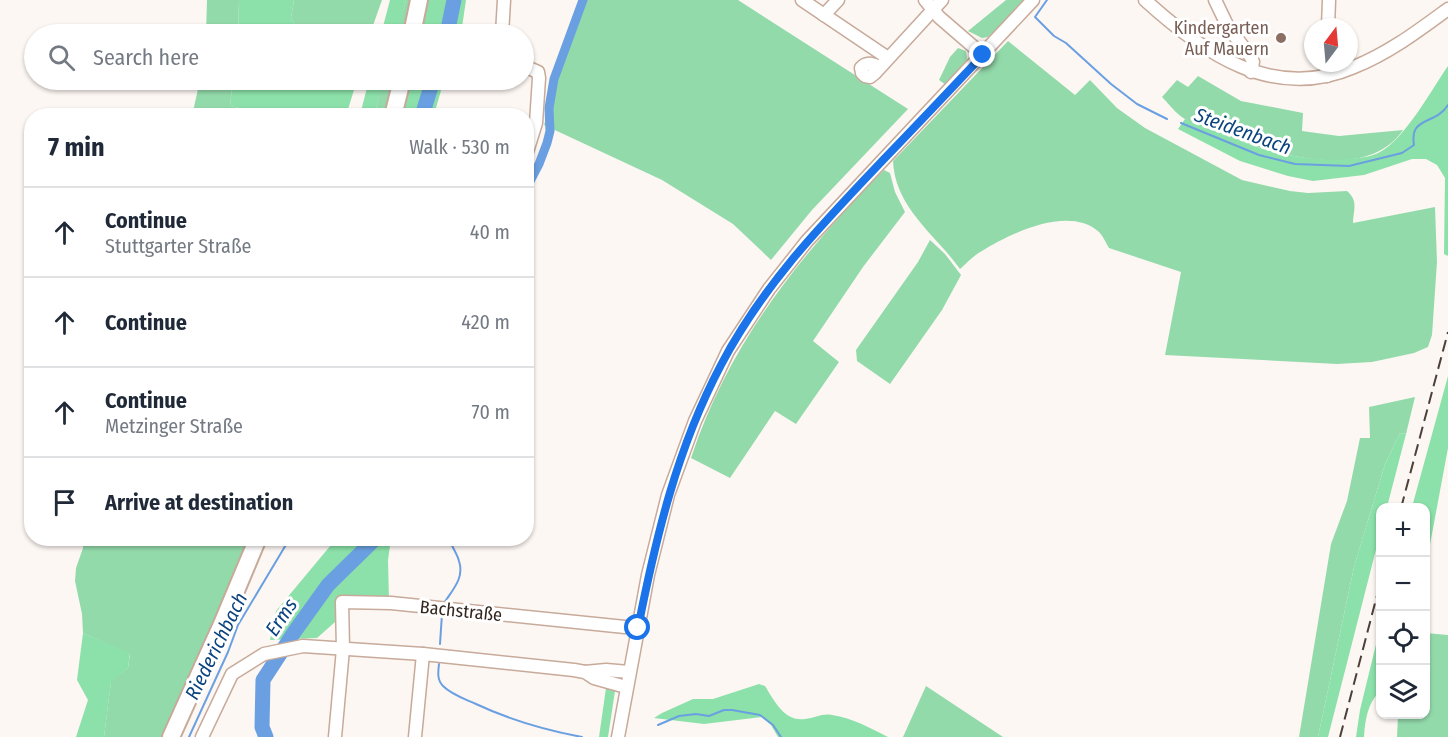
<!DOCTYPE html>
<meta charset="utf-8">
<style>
body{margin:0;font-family:"Fira Sans Condensed",sans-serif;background:#f2f2f3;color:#1f2937}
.controls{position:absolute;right:18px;bottom:18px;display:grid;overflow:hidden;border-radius:12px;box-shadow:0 2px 4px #0004}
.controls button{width:54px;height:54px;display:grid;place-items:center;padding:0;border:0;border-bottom:2px solid #e0e1e3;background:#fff;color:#1f2937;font:30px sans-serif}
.compass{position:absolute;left:1304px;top:18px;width:54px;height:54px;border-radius:50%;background:#fff;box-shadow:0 2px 4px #0004;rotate:16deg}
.stop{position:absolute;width:18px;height:18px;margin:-14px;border:4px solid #1a73e8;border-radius:50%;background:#fff}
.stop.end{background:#1a73e8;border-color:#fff;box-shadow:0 2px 6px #0008}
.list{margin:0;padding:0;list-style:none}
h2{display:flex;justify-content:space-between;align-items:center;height:78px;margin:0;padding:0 24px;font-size:26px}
h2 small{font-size:20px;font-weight:400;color:#747a83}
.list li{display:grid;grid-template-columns:39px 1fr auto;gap:18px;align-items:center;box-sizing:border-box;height:90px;padding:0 24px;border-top:2px solid #e0e1e3}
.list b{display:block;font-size:22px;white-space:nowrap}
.list p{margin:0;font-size:20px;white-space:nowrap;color:#747a83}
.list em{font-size:20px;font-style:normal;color:#747a83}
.icon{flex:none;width:33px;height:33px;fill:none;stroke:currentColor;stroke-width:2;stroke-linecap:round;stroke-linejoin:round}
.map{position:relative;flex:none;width:1448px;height:737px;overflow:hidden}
.search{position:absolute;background:#fff;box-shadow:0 2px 4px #0004;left:24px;top:24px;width:510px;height:66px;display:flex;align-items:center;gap:15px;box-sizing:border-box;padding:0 21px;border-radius:33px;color:#747a83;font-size:22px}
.panel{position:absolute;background:#fff;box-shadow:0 2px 4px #0004;left:24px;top:108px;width:510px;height:438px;border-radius:24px}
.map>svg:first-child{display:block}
</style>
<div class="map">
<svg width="1448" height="737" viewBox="0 0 1448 737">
<rect width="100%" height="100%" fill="#fdf7f3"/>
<g fill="#93daab">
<path d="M207,0H239L238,34H206Z"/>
<path d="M294,0H382L370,34H300L291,18Z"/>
<path d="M406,0H414L407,34H397Z"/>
<path d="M581,0H738L908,109L812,210L771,260L733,224L662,180L544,125Z"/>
<path d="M1006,0H1026L988,37L982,38L968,31Z"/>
<path d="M1008,41L1075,95L1090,80L1117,108L1145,128L1242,180L1290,191L1308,193L1347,191C1359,201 1353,211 1353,223L1435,207L1437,262L1432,335L1428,347L1414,353L1372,362L1337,364L1165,355L1181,272L1109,248C1106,243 1103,236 1099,232C1069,205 1011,233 982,251C974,255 967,263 960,269C935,234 895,208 893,161Z"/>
<path d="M958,48L966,51L967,59L946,85L939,80L950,57Z"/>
<path d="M1198,76L1241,101L1303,113L1302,131L1339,136L1403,130C1367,183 1277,154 1228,137C1214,132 1197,127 1185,119C1176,114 1169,104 1162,97L1177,80L1188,87Z"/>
<path d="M200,80H233L230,106L273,115L192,116Z"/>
<path d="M384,80H397L388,115L374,116Z"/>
<path d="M884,170L890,173L895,192L905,212L863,267L813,341L839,362L796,424L775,411L730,478L691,458C729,343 800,255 884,170Z"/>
<path d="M930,240L945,254L961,275L942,310L890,384L857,361L856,350L918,262Z"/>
<path d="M1415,397L1406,434L1400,433L1385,464L1354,567L1318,737H1299L1331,544L1347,501L1360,438H1370L1369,407Z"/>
<path d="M83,539H251L163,737H104L111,681L128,668L130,654L83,633L82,614L75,581L76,568L83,548Z"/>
<path d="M1426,633L1448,635V737H1397L1398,715L1426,714Z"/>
<path d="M926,686L1003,737H903Z"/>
</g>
<g fill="#8ce0a9">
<path d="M239,0H294L291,18L300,34H238Z"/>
<path d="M390,0H406L398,34H381Z"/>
<path d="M428,0H466L461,34H421Z"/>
<path d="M1448,66V256L1444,254L1445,178L1437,165L1426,159H1412L1364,175L1313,181L1288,176L1240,161L1178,129L1185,119C1238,141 1291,164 1349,159C1359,158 1371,157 1380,152C1404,140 1432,89 1448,66Z"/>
<path d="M233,80H357L346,116L273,115L230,106Z"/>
<path d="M369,80H385L374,115H360Z"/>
<path d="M411,80H444L434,115H402Z"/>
<path d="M1448,376V448L1426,566V508L1412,507Z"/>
<path d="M1400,433L1406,434L1387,507L1380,508V534L1328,737H1318L1354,567L1385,464Z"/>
<path d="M336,539H391L388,560L389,601H337L335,622L317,638L270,640L276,611Z"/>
<path d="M1380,628V691C1368,703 1365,719 1364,737H1356L1360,710Z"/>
<path d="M83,633L130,653L128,668L111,682L104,737H76L88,700L77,680Z"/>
<path d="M759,684L765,686C774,700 784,722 805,719C815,718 822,713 832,715C853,718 870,728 888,737H778L771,725L762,717L704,724L654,718L662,713L693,699H713Z"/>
<path d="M606,688L615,691L608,737H599Z"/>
</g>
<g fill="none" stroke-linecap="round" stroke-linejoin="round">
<g stroke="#6aa0e1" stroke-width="2">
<path d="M1047,0L1035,17L1054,36L1066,43L1111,84L1137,104L1167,119"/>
<path d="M1181,123L1259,155L1295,164L1349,166L1402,153L1414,145C1409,116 1436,125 1448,105"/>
<path d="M443,605C451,591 465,579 459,561C457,553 451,546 449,538"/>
<path d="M440,644L442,614"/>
<path d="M439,664C438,672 437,680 443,686C452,695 465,699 476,704C510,720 545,730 582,737"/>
<path d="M658,725L679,716L696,714L709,716L724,710H732L760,715L773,725L781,737"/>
<path d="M189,737L228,652L238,625L290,538"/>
</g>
<path stroke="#6aa0e1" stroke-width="9" d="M526,189L539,164L547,143L550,131L549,108L554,79L583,0"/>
<g stroke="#6aa0e1" stroke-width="15">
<path d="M447,34L454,0"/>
<path d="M422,116L433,80"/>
<path d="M266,737L262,727L263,680L295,631L328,585L376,538"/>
</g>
<g stroke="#c7aa9a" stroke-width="15">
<g id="minor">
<path d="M802,0L888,58"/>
<path d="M925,0L939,17L983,55"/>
<path d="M1145,0C1203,53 1273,102 1354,67C1389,53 1418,31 1448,9"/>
<path d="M1215,0L1228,27L1251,57L1253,62L1251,72"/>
<path d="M824,15L838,0"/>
<path d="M1328,27L1329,0"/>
<path d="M502,34L504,0"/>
<path d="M1326,63L1327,76"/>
<path d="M524,66L538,72L539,78L536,123L526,155"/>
<path d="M880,67C873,64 867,61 861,68L862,73L865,76L870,77L875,73L942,0"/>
<path d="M585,672L606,670L629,672"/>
<path d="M202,737L232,674L264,654L303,646L423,654L574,670L585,672L594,678L626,687"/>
<path d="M335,737L343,649L342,602L391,603L625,627"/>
<path d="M415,737L423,654"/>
<path d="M618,737L648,575L668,495L695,421L728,351L769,289L807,241L1033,0"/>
</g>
</g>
<g stroke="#c7aa9a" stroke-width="20">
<g id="highway">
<path d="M412,34L419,0"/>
<path d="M393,116L402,80"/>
<path d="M171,737L222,624L258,538"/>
</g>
</g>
<use href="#minor" stroke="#fff" stroke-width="12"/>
<use href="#highway" stroke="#fff" stroke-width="16"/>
<g stroke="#4c403b" stroke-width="2" stroke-dasharray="12 6" stroke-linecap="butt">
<path d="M1401,508L1448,332"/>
<path d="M1340,737L1380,584"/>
</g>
</g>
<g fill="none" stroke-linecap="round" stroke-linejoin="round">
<path stroke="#1a73e8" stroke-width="8" d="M638,628C656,537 677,448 721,365C763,285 821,225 883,160C917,125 950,90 983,55"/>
</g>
<circle fill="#8d6e63" stroke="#fff" stroke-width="2" cx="1281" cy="38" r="6"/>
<g text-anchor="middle" stroke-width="6" stroke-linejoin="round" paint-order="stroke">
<g font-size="18" fill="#785e54" stroke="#fff" text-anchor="end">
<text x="1269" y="34">Kindergarten<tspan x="1269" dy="21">Auf Mauern</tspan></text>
</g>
<g font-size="18" fill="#322620" stroke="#fff">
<text transform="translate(461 611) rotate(6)" y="6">Bachstraße</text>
</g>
<g font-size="20" font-style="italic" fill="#0a437e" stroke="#fff">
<text transform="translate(1243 131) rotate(20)" y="7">Steidenbach</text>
<text transform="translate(281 617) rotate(-56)" y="7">Erms</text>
<text transform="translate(216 646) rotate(-64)" y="7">Riederichbach</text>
</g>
</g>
</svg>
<div class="controls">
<button>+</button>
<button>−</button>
<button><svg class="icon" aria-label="locate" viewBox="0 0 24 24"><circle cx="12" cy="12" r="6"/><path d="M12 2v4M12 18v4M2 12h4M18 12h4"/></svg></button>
<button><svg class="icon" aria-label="layers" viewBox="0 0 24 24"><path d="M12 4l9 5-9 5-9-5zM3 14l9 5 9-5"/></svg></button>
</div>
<svg class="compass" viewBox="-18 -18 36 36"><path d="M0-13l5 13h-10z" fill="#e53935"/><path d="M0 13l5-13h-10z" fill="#747a83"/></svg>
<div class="stop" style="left:638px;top:628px"></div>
<div class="stop end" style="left:983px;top:55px"></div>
<div class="search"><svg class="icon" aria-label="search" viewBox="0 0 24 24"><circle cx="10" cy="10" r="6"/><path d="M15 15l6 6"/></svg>Search here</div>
<section class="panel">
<h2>7 min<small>Walk · 530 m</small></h2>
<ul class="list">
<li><svg class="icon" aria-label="ahead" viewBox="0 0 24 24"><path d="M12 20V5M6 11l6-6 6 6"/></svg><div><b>Continue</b><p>Stuttgarter Straße</p></div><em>40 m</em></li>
<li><svg class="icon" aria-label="ahead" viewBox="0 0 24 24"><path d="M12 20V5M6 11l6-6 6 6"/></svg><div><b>Continue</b></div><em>420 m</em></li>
<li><svg class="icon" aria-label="ahead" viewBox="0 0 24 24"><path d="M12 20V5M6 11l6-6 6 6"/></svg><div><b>Continue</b><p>Metzinger Straße</p></div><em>70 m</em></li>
<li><svg class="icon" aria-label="arrive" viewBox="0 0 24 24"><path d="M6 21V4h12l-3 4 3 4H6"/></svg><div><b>Arrive at destination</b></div></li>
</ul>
</section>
</div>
